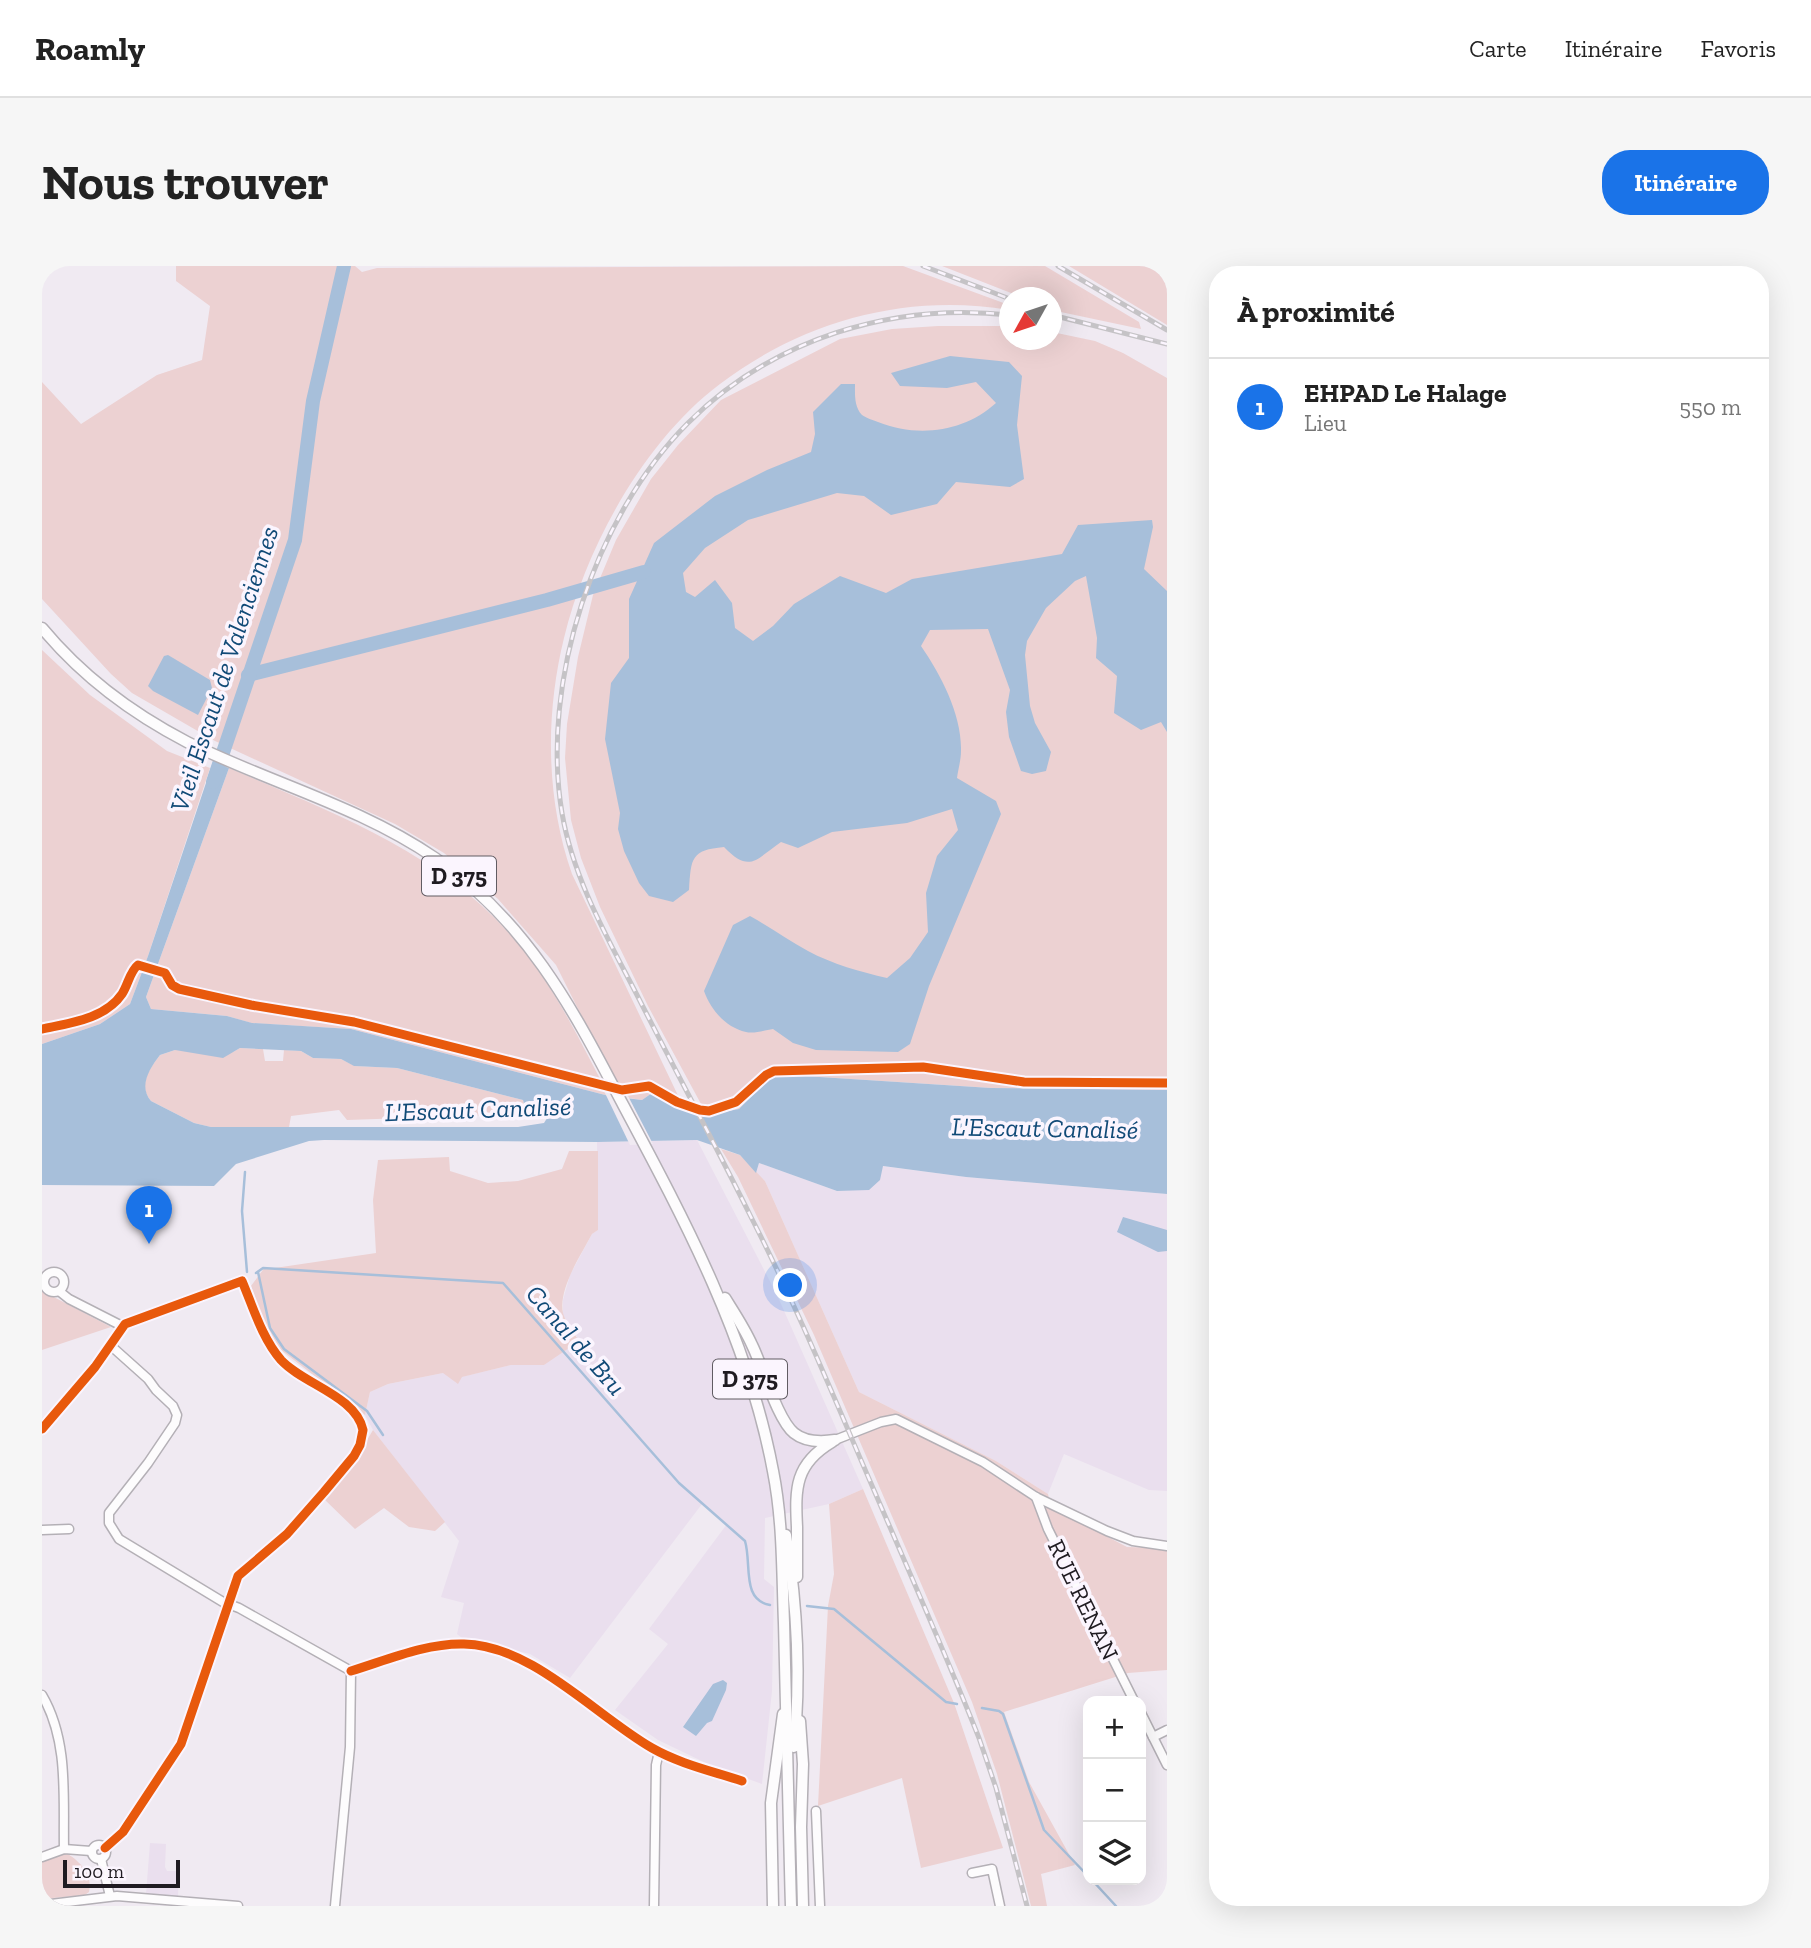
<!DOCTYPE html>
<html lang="fr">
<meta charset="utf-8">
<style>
body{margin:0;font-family:"Zilla Slab",serif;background:#f6f6f6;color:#222}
.controls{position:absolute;right:21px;bottom:21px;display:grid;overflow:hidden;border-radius:14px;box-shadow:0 7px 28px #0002}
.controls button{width:63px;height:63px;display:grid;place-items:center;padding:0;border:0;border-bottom:2px solid #e0e0e0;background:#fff;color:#222;font:35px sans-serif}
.compass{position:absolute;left:957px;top:21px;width:63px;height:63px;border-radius:50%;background:#fff;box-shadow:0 7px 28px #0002;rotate:230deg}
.scale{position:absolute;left:21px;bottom:18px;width:117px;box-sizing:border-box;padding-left:7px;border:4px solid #1f1b21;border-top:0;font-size:19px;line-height:24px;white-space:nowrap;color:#1f1b21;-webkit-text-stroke:5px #fbf5fe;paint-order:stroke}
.you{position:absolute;left:749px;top:1020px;width:24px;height:24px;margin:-18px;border:5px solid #fff;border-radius:50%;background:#1a73e8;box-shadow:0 0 0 10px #1a73e833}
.badge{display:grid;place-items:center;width:46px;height:46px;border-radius:50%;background:#1a73e8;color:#fff;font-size:23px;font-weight:700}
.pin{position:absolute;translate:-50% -58px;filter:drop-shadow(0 2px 4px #0008)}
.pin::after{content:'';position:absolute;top:37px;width:24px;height:21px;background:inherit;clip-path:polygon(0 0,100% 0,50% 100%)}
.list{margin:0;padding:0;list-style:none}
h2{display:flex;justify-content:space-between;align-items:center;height:91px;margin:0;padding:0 28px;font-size:30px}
h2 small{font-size:23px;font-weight:400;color:#767676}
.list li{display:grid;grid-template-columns:46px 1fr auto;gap:21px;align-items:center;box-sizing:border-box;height:98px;padding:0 28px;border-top:2px solid #e0e0e0}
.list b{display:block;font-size:26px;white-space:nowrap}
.list p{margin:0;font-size:23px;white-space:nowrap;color:#767676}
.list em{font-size:23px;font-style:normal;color:#767676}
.icon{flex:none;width:38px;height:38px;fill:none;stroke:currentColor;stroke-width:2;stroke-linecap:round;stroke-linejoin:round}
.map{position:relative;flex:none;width:1125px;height:1640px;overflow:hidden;border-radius:28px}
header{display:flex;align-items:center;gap:42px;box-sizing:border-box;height:98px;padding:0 35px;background:#fff;border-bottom:2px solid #e0e0e0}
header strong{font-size:33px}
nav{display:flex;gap:38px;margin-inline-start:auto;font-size:24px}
.intro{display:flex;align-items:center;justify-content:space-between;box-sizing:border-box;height:168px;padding:0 42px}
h1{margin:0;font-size:49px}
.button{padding:18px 32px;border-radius:28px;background:#1a73e8;color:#fff;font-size:24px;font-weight:700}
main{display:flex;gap:42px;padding:0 42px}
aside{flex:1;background:#fff;border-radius:28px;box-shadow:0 7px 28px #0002}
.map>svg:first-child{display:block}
</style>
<header>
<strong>Roamly</strong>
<nav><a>Carte</a><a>Itinéraire</a><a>Favoris</a></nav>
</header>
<div class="intro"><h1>Nous trouver</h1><a class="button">Itinéraire</a></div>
<main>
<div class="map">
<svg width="1125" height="1640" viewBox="0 0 1125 1640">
<rect width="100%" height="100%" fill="#f0eaf2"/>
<g fill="#eadfee">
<path d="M655,874L735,1029L821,1223L787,1238L723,1252L722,1313L732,1321L730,1425L720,1518L668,1499L616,1474L573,1444L626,1378L607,1363L685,1258L660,1238L528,1412L488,1388L420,1372L415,1368L422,1337L399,1331L417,1275L331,1164L323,1149L328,1126L346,1118L401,1107L419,1111L469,1099H502L535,1071L521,1049V1034L528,1009L550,968L556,964L555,876Z"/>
<path d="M717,897L795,925L840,900L924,911L1125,928V1225L1107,1224L1022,1188L1006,1228L954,1195L817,1126L723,915L714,907Z"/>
<path d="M108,1577L124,1578L123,1601L125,1605H137L136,1630L104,1628Z"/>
</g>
<g fill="#ecd1d2">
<path d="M134,0H313L320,6L335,2L861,0L967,39V44C864,27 761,55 678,118C602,175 544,281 522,372C503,449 504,534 530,608L642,842L610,827L600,834L580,831L514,699L456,633L402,587L353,558L173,475L90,427L69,408L0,333V116L39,158L115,109L160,94L168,40L134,15Z"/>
<path d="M900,0H1003L1097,56L1099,63L1014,45L1010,43V32L979,31Z"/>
<path d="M1027,0H1125V59Z"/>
<path d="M896,60H967L968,74H1010V66L1053,75L1081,87L1125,112V824L949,822L731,808L697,843L665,849L606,740L558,641L539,592L529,554L523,492L525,458L536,391L551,329L574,274L609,213L636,179L679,134L798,73L850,63Z"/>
<path d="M0,384L48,429L125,485L168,502L106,690L88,738L58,758L0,778Z"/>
<path d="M187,502C286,545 392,583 466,666C509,713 537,773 567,830L309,763L209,757L185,750L109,743L104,731Z"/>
<path d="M198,782L221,783L223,795H241L242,784L259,785L271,792L299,793L313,800L355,802L481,834L482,838L472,843L451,849L305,854L297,844L249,850L247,861H169L152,857L109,835C95,819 108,802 118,789L133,784L191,786Z"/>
<path d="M679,883L698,889L723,915L817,1126L954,1195L1006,1228L1009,1241L1085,1281L1125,1282V1404L1086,1407L962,1446L987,1516L1033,1599L999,1608L1005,1640H989L955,1508L930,1436L772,1069L696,911Z"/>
<path d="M527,885H556V964L550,968C539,989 516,1023 521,1047C523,1055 531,1064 535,1072L527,1082L502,1099H469L420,1111L416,1118L401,1107L346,1118L328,1126L323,1149L239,1084L224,1062L209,1020L223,1001L226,1003L334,987L331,934L336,894L407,891L408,905L446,917L476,915L520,903Z"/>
<path d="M0,1023L6,1028L69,1061L0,1084Z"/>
<path d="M331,1164L403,1256L393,1265L367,1261L342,1242L313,1263L282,1233L308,1203Z"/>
<path d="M821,1223L912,1437L961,1582L879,1602L860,1512L776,1540L786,1340L792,1308L787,1238Z"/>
<path d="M24,1587C38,1595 51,1609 47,1626L43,1629L0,1633V1595Z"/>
</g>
<g fill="#a7bfda" fill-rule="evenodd">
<path d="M908,90L967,96L980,110L975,159L982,213L968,221L914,216L895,238L849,249L822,230L795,227L706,254L663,282L641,307L644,326L653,331L673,314L690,337L693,362L711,375L731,360L752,338L798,310L844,327L870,313L1020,288L1036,259L1110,254L1111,261L1102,303L1125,325V466L1119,456L1099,464L1072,447L1075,410L1054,392L1055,372L1044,310L1033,315L1004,342L985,375L983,389L988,440L993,457L1009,486L1004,505L990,508L979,505L967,471L964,446L968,424L946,363L888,364L879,380C899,409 920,449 919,485C919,494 916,504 915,512L954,535L959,548L887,720L868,778L856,786L774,784L751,777L731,763C723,764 712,768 704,766C683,761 669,744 662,725L691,659L708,650C728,661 746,674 766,685C790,698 819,706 845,712L868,692L886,666L884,627L895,590L916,564L910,543L865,557L790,566L756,582L739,576C714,593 708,608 682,581C649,584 649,592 647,624L631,636L607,630L597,617L582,585L576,563L578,547L563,473L569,417L587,392V333L612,277L673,230L725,204L769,186L773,168L771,146L799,118H813C813,128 812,141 820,149C824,152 831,154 836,156C876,172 922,166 954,137L934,116L905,122L858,120L849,107Z"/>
<path d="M126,389L168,414L170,422L156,449L111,425L106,420L122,390Z"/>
<path d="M171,496L187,502L104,731L109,743L185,750L210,757L309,763L567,830L600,834L610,827L641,842L665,849L697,843L731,808L949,822L1125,824V928L924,911L841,900L838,914L827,924L795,925L717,897L714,907L698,889L655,874L555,876L282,874L267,875L194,898L172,920L0,919V778L58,758L88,738L106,690ZM198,782L259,785L271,792L299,793L312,800L355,802L481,834L482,838L505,845L507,849L502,857L476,861H169L152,857L109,835C96,820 108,802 118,789L133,784L181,792Z"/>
<path d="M1081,951L1125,964V985L1116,986L1075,966Z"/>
<path d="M681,1414L685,1417L684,1424L670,1455L665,1457L654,1470L641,1461L671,1418Z"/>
</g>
<path fill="#f0eaf2" d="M562,825L585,828L611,878L588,879Z"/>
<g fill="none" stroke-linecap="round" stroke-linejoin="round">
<g stroke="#a7bfda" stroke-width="2.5">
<path d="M203,906L200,945L205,1006"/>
<path d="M216,1006L228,1062L242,1083L325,1145L341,1169"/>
<path d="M214,1007L221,1002L461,1017L637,1217L703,1275C710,1298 699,1334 728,1339"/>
<path d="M765,1340L792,1343L904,1436L915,1438"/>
<path d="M940,1442L957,1445L961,1448L1002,1564L1046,1610"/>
<path d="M1050,1614L1074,1640"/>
</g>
<g stroke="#a7bfda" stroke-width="14">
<path d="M206,409L505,334L602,306"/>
<path d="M171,516L253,274L271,135L302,0"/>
</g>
<g stroke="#b4b0b6" stroke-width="11">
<g id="minor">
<circle cx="12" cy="1016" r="10"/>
<path d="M17,1025L27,1033L80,1060"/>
<path d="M68,1079L106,1113L114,1124L131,1140L135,1149L133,1157L106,1197L67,1247V1257L77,1273L181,1336L197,1342L309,1405"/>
<path d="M0,1163L53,1101L83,1058L200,1015C211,1041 220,1072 239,1094C261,1118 314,1130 321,1164L318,1179L312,1190L282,1226L245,1268L196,1310L139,1478L81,1566L63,1582"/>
<path d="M793,1174L839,1156L854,1153L941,1196L994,1231L1065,1265L1091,1275L1125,1280"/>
<path d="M994,1231L1006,1263L1092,1435"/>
<path d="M0,1264L27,1263"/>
<path d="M309,1405C345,1394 384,1377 422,1378C490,1379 554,1450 610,1482C638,1498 670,1505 700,1515"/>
<path d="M0,1429C27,1475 21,1531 22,1583"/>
<path d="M1099,1447L1125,1499"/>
<path d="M1111,1471L1125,1464"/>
<path d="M774,1545L778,1640"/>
<circle cx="57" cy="1586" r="7"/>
<path d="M0,1591L22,1583L49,1585"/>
<path d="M59,1593L68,1630"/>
<path d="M930,1607L950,1603L958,1640"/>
<path d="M0,1639L75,1630L196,1640"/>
<path d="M293,1640L308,1481L309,1405"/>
<path d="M612,1640L614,1499L617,1486"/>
</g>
</g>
<g stroke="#b4b0b6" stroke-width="13">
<g id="major">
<path d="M0,362C39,409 91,448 145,476C228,517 317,540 393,592C483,654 529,739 578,833C641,951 706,1071 731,1205C741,1255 740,1307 742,1357C745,1452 746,1546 749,1640"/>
<path d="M683,1032C693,1048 703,1063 710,1079C721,1101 735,1153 752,1167C763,1176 780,1176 793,1174"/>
<path d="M744,1269C755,1338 759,1411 752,1481"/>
<path d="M755,1311C755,1295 755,1278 755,1261C753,1222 753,1198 790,1176"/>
<path d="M758,1455L761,1498L759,1561L761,1640"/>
<path d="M731,1640L729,1537L741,1448"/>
</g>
</g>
<use href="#minor" stroke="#fdfcfd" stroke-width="8"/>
<use href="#major" stroke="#fdfcfd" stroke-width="10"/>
<g stroke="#c5c3c6" stroke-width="5">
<g id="rail">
<path d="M881,0L968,33"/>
<path d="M1016,0L1125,64"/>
<path d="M968,49C850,36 730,73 646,157C553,250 498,416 520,547C531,612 565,671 595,729C633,804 673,878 710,953C754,1039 790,1127 828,1215C865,1301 903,1386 937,1472L954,1522L985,1640"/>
<path d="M1010,49L1125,78"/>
</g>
</g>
<use href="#rail" stroke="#fbf5fe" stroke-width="2.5" stroke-dasharray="8" stroke-linecap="butt"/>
<g stroke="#fbf5fe" stroke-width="13">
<g id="cycleway">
<path d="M0,763C28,757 63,753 80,728C86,719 88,705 96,699L123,707L130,719L137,723L209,739L312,756L580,824L607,820L635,836L658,844L667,845L694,836L724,809L732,805L881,801L982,816L1125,817"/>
<path d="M0,1163L53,1101L83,1058L200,1015C211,1041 220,1072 239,1094C261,1118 314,1130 321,1164L318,1179L312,1190L282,1226L245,1268L196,1310L139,1478L81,1566L63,1582"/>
<path d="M309,1405C345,1394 384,1377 422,1378C490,1379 554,1450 610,1482C638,1498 670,1505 700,1515"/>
</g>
</g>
<use href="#cycleway" stroke="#e8590c" stroke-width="9"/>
</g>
<g text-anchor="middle" stroke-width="7" stroke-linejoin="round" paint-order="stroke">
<g fill="#fbf5fe" stroke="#615c63" stroke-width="2">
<rect x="380" y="590.5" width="74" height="39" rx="5"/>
<rect x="671" y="1093.5" width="74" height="39" rx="5"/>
</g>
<g font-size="23" font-weight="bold" fill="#1f1b21">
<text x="417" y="618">D 375</text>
<text x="708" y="1121">D 375</text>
</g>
<g font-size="24" fill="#1f1b21" stroke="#fbf5fe">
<text transform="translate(1041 1334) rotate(64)" y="8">RUE RENAN</text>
</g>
<g font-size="26" font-style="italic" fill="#114a77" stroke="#fbf5fe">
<text transform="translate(182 403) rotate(-72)" y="9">Vieil Escaut de Valenciennes</text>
<text transform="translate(436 843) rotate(-2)" y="9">L'Escaut Canalisé</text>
<text transform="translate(1003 862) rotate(1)" y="9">L'Escaut Canalisé</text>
<text transform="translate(534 1074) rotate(49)" y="9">Canal de Bru</text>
</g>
</g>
</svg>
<div class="controls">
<button>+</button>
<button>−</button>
<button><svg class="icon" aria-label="layers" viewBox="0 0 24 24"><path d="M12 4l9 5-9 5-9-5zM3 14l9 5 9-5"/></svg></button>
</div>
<svg class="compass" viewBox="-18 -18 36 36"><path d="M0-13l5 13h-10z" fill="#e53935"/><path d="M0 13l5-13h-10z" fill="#767676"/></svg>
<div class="scale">100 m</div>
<div class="you"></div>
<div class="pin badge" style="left:107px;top:978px">1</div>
</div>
<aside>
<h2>À proximité<small></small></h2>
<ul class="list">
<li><span class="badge">1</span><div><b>EHPAD Le Halage</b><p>Lieu</p></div><em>550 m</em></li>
</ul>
</aside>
</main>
